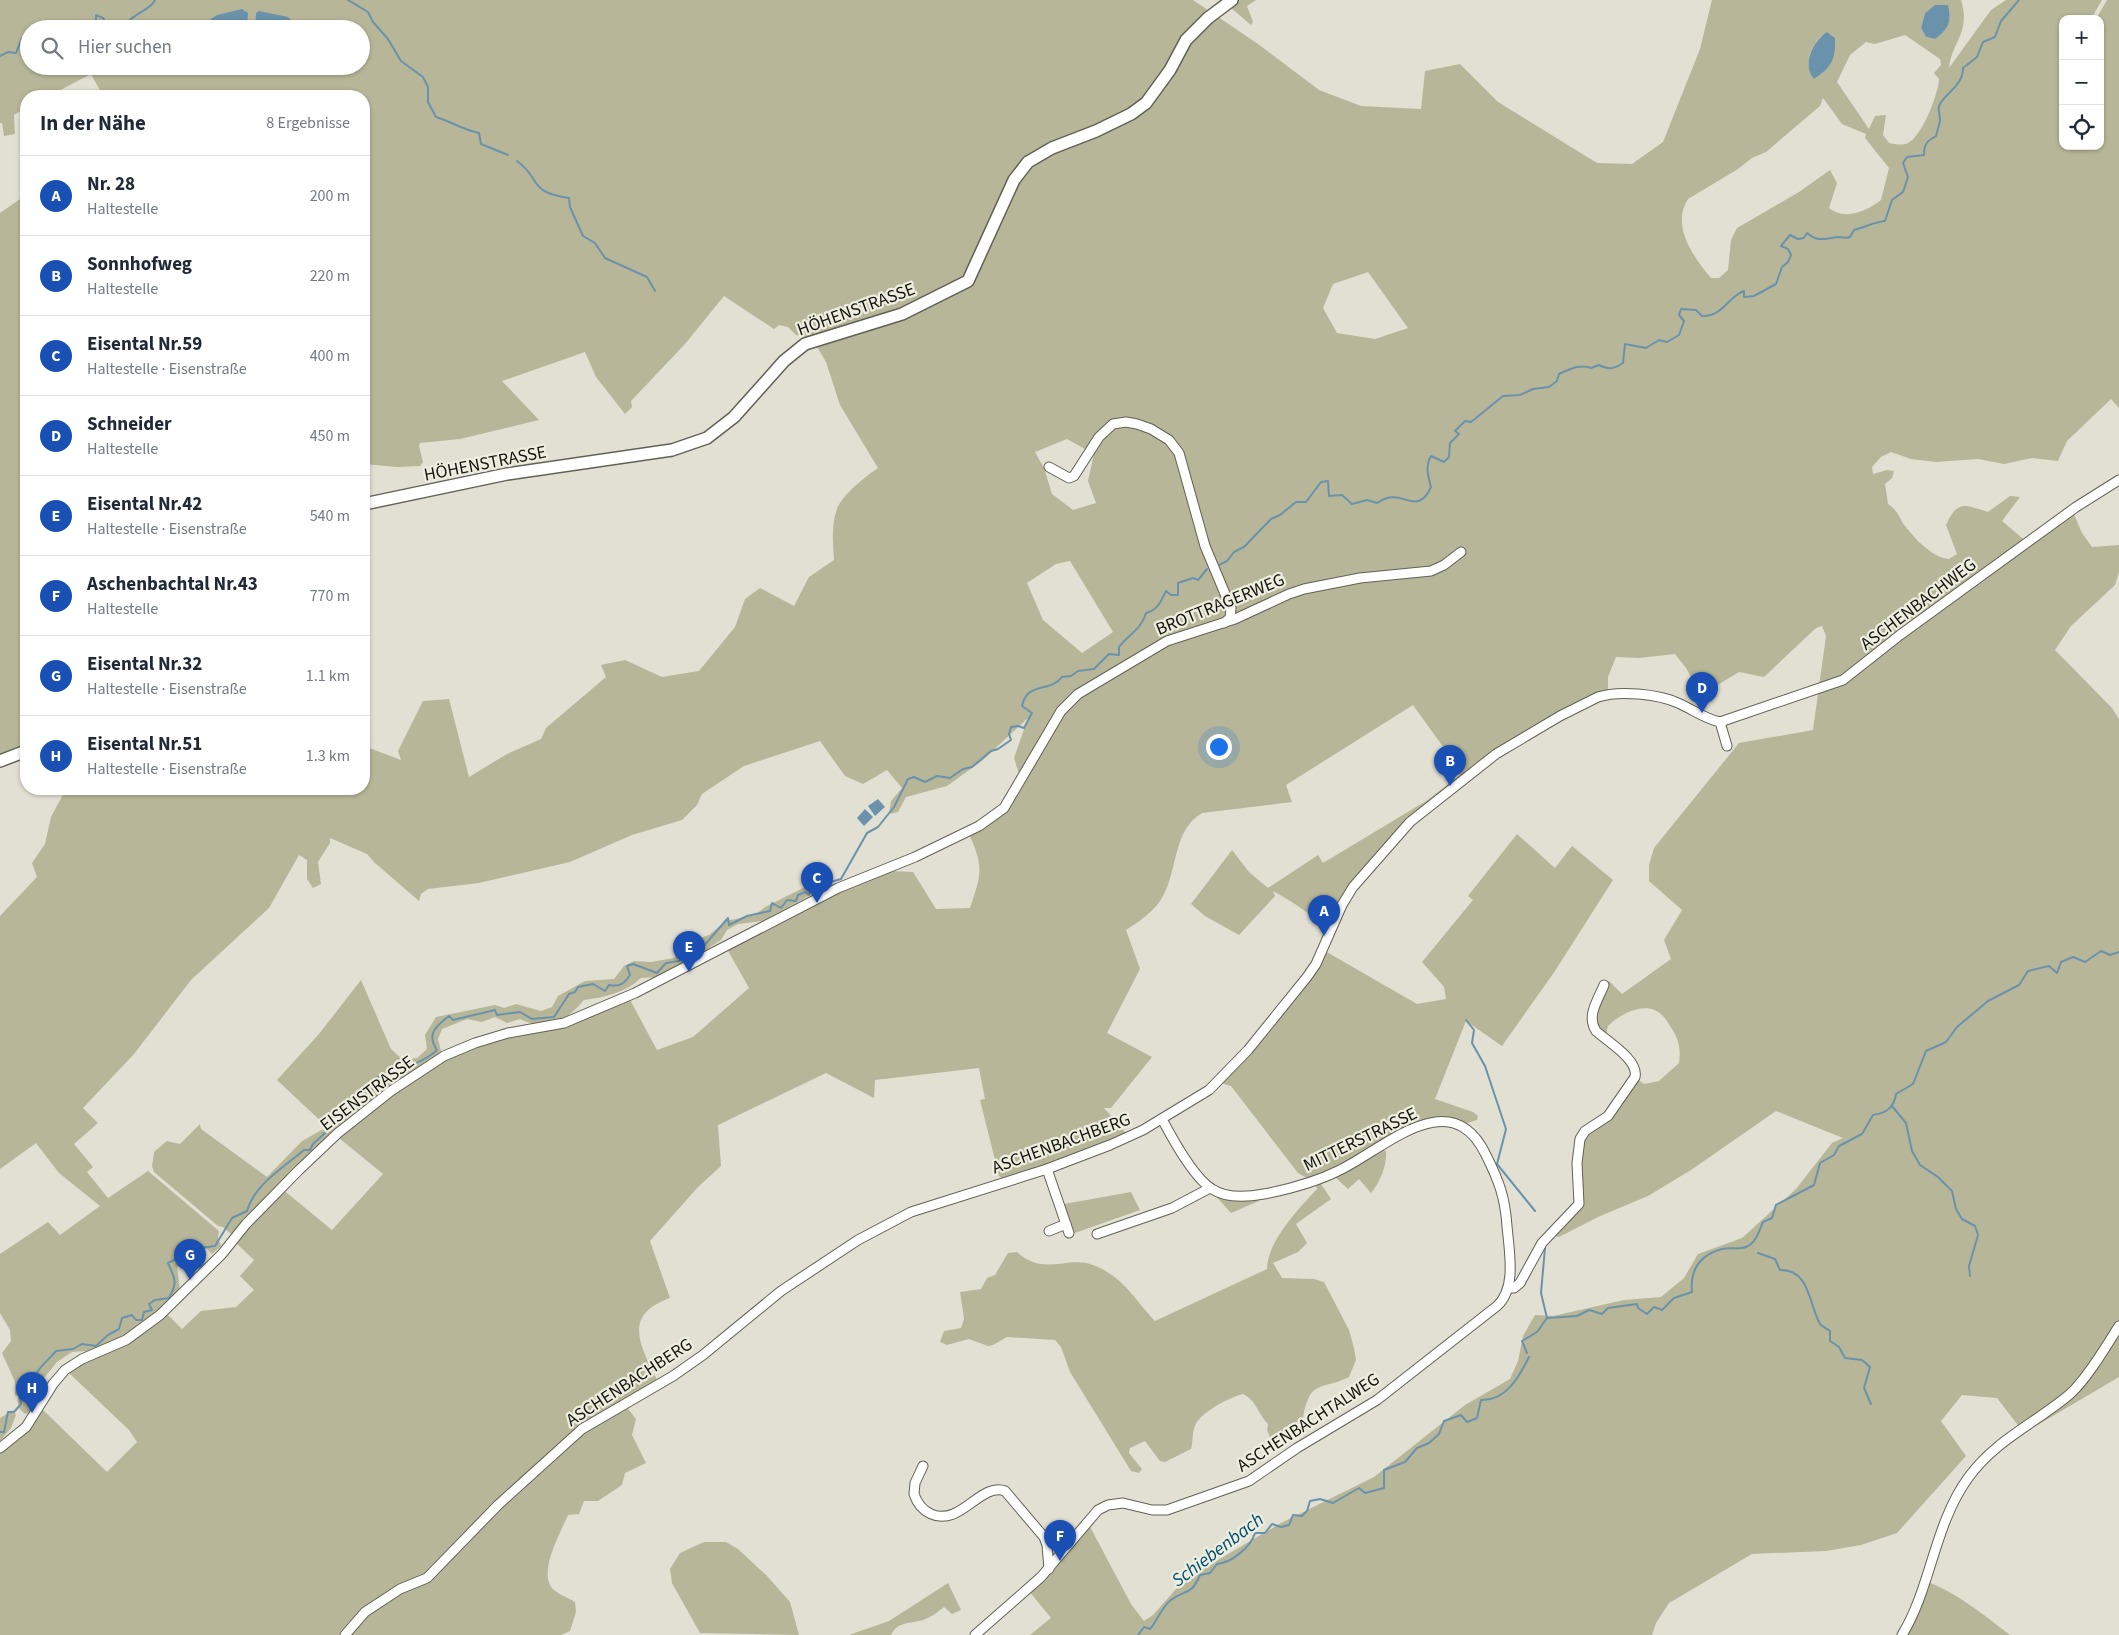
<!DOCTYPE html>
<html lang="de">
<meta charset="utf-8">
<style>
body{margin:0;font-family:"Source Sans 3",sans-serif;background:#f6f6f7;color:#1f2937}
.controls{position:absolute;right:15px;top:15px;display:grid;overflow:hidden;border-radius:10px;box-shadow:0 1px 4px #0004}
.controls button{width:45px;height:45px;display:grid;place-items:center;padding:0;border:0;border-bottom:1px solid #e0e1e3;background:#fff;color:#1f2937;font:25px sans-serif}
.you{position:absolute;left:1218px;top:746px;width:18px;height:18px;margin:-12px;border:4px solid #fff;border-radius:50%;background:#1a73e8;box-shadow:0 0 0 8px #1a73e833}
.badge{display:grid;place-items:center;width:32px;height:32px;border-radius:50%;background:#2563eb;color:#fff;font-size:16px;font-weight:700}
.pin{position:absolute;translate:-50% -41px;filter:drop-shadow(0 1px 2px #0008)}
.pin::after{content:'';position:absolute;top:26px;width:18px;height:15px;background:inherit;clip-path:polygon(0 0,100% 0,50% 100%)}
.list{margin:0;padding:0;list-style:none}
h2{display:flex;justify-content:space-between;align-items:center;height:65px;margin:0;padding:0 20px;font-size:21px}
h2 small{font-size:16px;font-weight:400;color:#747a83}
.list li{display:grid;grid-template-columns:32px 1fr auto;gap:15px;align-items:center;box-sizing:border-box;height:80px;padding:0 20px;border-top:1px solid #e0e1e3}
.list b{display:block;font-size:19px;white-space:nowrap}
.list p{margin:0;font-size:16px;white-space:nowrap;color:#747a83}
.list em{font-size:16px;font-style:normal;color:#747a83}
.icon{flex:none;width:28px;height:28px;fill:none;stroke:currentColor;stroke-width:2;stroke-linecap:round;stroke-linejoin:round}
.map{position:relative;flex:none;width:2119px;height:1635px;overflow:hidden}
.search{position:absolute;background:#fff;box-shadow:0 1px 4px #0004;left:20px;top:20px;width:350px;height:55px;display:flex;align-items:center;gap:12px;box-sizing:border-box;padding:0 18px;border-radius:28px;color:#747a83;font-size:19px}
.panel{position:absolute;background:#fff;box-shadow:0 1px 4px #0004;left:20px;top:90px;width:350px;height:705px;border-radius:20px}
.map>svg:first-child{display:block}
</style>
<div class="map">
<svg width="2119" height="1635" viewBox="0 0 2119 1635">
<rect width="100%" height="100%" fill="#e1e0d2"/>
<g fill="#b8b698" fill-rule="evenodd">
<path d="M0,0H1193L1258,44L1319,90L1361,106L1421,109L1425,71L1460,64L1498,102L1597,163L1632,164L1663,142L1700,49L1712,0H1961C1971,33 1952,41 1949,68L1991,10L2006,0H2102L2091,19H2063V146H2100V19H2096L2107,0H2119V408L2111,399L2067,441L2058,461L2032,458L2004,464L1978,459L1936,462L1911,459L1891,452L1881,457L1872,467L1873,474L1887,470L1894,471L1892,478L1885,484L1888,504C1898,510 1899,518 1905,526C1915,539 1933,558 1949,559L1957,554L1946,525C1958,500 1963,504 1988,512L2010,496L2020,497L2002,521L2028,543L2073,512L2082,533L2092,547L2119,545V572L2115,585L2071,626L2055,650L2112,708L2119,719V1377L2024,1433L1997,1398L1962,1395L1941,1421L1966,1456L1897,1533L1861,1545L1826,1551L1752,1554L1669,1603L1656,1623L1652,1635H1030L1051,1618L1029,1591L1059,1561L1088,1523L1131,1604L1144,1621L1153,1615L1184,1580L1281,1523L1374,1477L1465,1405L1510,1379L1518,1361L1523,1336L1535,1315L1553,1316L1624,1300L1661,1297L1684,1278L1698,1254L1742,1238L1796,1189L1832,1143L1843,1138L1776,1111L1691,1170L1648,1196L1598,1217L1559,1237L1552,1235L1580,1205L1581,1138L1609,1118L1637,1079L1644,1084L1659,1081L1679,1063C1681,1050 1679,1040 1672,1029C1669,1025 1667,1020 1663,1016C1648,999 1621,1013 1608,1026L1606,1035C1603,1033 1598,1031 1596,1028C1587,1016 1603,992 1609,981L1622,994L1671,959L1664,940L1682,910L1649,881V865L1654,848L1739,743L1813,730L1826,636L1822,626L1816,628L1764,677L1739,672L1701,695L1686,668L1675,654L1639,658L1616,657L1608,677V697L1584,706L1526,738L1483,767L1422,814L1355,888L1344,906L1331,939L1325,936C1324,919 1287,899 1273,891L1275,896L1239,935L1205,916L1191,904L1232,850L1249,872L1268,888L1318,855L1323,863L1426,801L1460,775L1459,769L1413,705L1286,785L1292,802L1202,813C1173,830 1178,869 1163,896C1155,911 1140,921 1126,930L1140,969L1107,1033L1152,1057L1111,1108H1104L1125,1132L1124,1137L1003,1179L999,1176L980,1100L985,1099L979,1068L875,1080L874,1098L826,1073L718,1125L721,1166L698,1187L650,1241L670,1298C622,1315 640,1345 657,1380L622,1401L636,1419L632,1435L646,1463L625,1473L622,1485L598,1501H584L579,1514L568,1515C561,1532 536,1574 554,1590C560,1595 569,1598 575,1602L576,1612L570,1631L561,1635H0V1451L30,1428L42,1409L107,1472L137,1442L129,1430L68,1372L69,1369L140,1333L165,1312L182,1329L201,1311L236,1307L254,1290L240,1276L254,1260L235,1242L244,1229L282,1189L332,1230L383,1174L339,1138L343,1131C384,1100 427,1062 476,1044C502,1035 529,1033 555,1027C580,1021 605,1008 629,998L657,1050L693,1037L749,988L727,949L836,891L892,871L913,872L936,909L970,908C981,875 984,868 970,836C997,819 1007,812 1022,783L1014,758L1028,718L983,760L947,786L906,797L898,812L889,814L891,801L902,788L887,770L863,784L845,776L820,741L744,766L702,794L697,805L682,820L632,835L570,862L479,883L428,889L421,894L419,901L375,863L367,854L330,838V843L318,862L321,884L313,888L307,879V860L299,855L269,908L191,980L134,1054L83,1108L98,1123L74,1144L93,1167L87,1172L108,1198L148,1171L219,1231L218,1238L221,1246L212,1254L207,1249L199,1248L177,1267L180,1290L152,1319L125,1337L100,1350L72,1352L57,1362L44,1378L39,1392L30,1402L31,1410L26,1414C18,1410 17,1404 18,1396L15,1395V1382L2,1353L11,1341L10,1330L0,1313V1254L48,1222L60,1235L100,1206L59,1173L36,1143L0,1169V916L37,877L32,863L45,844L51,817L66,789H364V746L401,760L398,751L423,701L449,699L469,777L507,754L541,739L546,728L606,677L601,665L625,660L662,677L699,671L735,627L745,599L760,588L794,606L809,577L834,560C833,544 831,524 837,509C842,495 866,476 878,468L840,405L826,362L812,338L796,335L788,327L779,325L774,329L724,296L685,344L631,401L632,407L625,414L596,377L585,352L502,381L539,420L460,439L420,443L419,446L423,462L420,466L397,467L364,464V96H103L91,74L49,96H26V108L14,115L15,134L4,136L2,123H0ZM1935,5H1948C1952,21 1949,29 1935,39L1926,37L1921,28L1925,13ZM299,23L323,29H361V66H29V29H296ZM1827,32L1835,38C1836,59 1832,67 1814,79C1801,65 1813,40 1827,32ZM1905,35L1940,59L1941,65L1934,73L1939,79C1938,95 1922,136 1908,143C1902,146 1895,144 1889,143L1883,135L1886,115L1875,116L1869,129L1837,82L1850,55L1866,42L1875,44ZM1823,98L1842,124L1866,134L1865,138L1889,168L1881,200C1867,211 1845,221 1829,208L1837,183L1830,170L1799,192L1737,228L1731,240L1728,270L1719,278H1711C1693,257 1671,225 1688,199L1738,169L1752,158L1766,152L1820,106ZM1368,272L1408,328L1375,339L1337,333L1323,308L1333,284ZM1067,439L1094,454L1088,481L1096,503L1073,510L1052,494L1044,468L1035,452ZM1070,561L1113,632L1082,653L1043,620L1027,583L1056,564Z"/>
<path d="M1238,0H1256L1247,6L1253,22L1251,25L1231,8L1233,2Z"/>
<path d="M26,195V745L0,754V213Z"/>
<path d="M1517,834L1555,868L1572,846L1613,880L1555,971L1502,1046L1466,1021L1435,1099L1473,1112L1478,1116L1477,1120L1464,1124L1440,1119L1310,1180L1298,1173L1231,1086L1221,1083L1325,951L1417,1004L1446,999L1444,987L1422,962L1473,900L1468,896Z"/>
<path d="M830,879L831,884L762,921L738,924L727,930L721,940L676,969L659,977L641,978C625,993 605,997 584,1000C568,1020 545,1032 520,1019L507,1023L495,1017L482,1022L467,1019L442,1029L438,1039L441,1051C433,1060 423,1068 412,1073C400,1079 399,1076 390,1087L231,1234L223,1227L218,1226L154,1172L152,1166L154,1152L167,1141L180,1144L200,1124L201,1129L267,1177L302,1141L327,1127L277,1080L319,1034L361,980L391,1049L403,1060L417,1058L427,1049L425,1035L436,1017L495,1005L504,1008L516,1004L541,1011L552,1007L558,996L585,981L614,979L624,966L634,961L651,962L674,958L691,941L709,935L726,921L755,915L765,907L813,883Z"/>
<path d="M1380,1149L1386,1151C1387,1166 1380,1182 1371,1193L1359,1179L1348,1189L1334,1176Z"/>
<path d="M1319,1181L1331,1199L1296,1224L1307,1243L1298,1252L1273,1263L1282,1278L1314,1279L1324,1282L1349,1330L1354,1348L1356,1360L1349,1377C1320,1391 1310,1379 1303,1418L1274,1436L1270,1437L1267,1430L1268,1424C1258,1414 1257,1401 1243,1394C1230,1397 1199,1413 1195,1426C1192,1433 1193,1442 1191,1449L1165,1462L1160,1461L1145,1441L1130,1448L1129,1453L1142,1469L1139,1473L1131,1471L1070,1372L1061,1347L1055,1340L1007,1337L993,1345L988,1346L969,1339L947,1345L940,1342L944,1331L961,1328L964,1319L960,1292L981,1289L987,1278L995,1275L1008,1253L1017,1252C1044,1277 1068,1255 1093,1265C1124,1277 1134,1299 1155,1321L1267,1269C1267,1242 1299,1208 1317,1189L1315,1183Z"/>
<path d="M1131,1192L1140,1210L1072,1234L1064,1204Z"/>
<path d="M1213,1193L1258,1198L1259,1201L1231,1213Z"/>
<path d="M10,1412H14L16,1415L11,1428L0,1441V1418Z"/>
<path d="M704,1542H726L738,1549L767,1576L790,1602L799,1635L700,1633L672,1583L670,1569L680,1553Z"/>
<path d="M1926,1581C1957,1593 1984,1615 2010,1635H1904Z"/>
<path d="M948,1583L961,1610L952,1614L944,1607C938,1612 930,1618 923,1620C910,1624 898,1621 891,1635H849L889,1621Z"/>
</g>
<g fill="#6a93ab">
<path d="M1935,5H1948C1952,21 1949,29 1935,39L1926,37L1921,28L1925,13Z"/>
<path d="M242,9L248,13L247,29H196L217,15Z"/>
<path d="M259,11L288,17L291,20L289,29H255L256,13Z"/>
<path d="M298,22L323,29H296Z"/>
<path d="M1827,32L1835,38C1836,59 1832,67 1814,79C1801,65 1813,41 1827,32Z"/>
<path d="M140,66H170C163,75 151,76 141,72Z"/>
<path d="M878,799L885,807L875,816L868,806Z"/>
<path d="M865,809L873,817L864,826L857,818Z"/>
</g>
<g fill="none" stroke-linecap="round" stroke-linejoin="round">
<g stroke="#6a93ab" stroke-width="2">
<path d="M348,0L368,12L373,22L388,39L401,61L423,77L428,87V102L436,117C452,122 461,129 479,133L481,144L508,155"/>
<path d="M53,29L63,25L70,29"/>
<path d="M73,29L81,25L88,28L96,25V15L103,18L108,27L123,24L124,29"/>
<path d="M130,29V20C138,12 151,9 155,0"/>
<path d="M0,56L8,52L16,53L22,38L29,39"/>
<path d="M517,161C542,179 527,192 569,198L570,207L583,236L595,243L605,258L647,277L655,291"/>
<path d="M1219,565L1227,561L1234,552L1244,547L1271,519L1280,515L1296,502H1306L1321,482L1328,481L1329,496L1342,495L1352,504L1367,500L1377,503C1380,501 1384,499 1387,498C1406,493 1418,515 1431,487C1428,476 1425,466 1431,456L1444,462L1449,457L1450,443L1459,434L1455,431L1465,421L1471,422L1503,396L1520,395L1533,389L1549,387L1557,381L1559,374C1570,369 1579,364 1591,368L1599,365C1609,370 1614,369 1623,363L1625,344L1646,348L1659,340L1667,342L1679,335L1684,321L1679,315L1681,309L1696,310L1702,316C1721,318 1729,296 1744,291V297L1754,296L1776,284L1782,267L1788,262L1791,255L1788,249L1781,246L1790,235L1798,239L1804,238L1807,233C1819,243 1825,238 1838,237C1843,237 1845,239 1850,237L1854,230C1866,227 1874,222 1885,221L1892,200L1903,192L1908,177L1903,163L1907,157L1924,155C1924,144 1927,141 1936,136C1937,131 1940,124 1940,120C1940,112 1936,108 1942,101C1950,90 1963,84 1963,68L1977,57L1983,42L1995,37L2001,21L2019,0"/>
<path d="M1466,1020L1474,1030L1472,1043L1485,1066L1506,1129L1497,1164L1535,1211"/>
<path d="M1892,1106L1906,1123L1912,1151L1920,1165L1938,1177L1952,1191L1956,1209L1962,1219L1975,1226L1978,1235L1969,1266L1970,1276"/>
<path d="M1545,1248L1541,1293L1547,1318"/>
<path d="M1758,1253L1775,1259L1780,1270C1810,1269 1809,1305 1820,1324C1822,1326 1827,1329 1830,1331V1341L1839,1347L1845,1358L1862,1360L1870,1367L1864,1388L1871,1404"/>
<path d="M1527,1353L1522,1341L1537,1332L1547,1318L1577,1316L1589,1310L1602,1314L1608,1308L1637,1304L1638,1308L1647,1314L1654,1307L1662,1310L1674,1298L1692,1292C1690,1270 1700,1255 1722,1249C1730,1247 1739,1250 1746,1247C1756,1243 1759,1231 1763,1222L1772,1218L1776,1205L1814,1185L1820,1163L1834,1155L1839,1146L1862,1134L1873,1115C1887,1113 1894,1107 1896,1094L1913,1084L1926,1051L1946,1042L1957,1027L1988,1001L2019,985L2028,971L2049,966L2057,973L2061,962L2073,957L2085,962L2101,951L2110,955L2119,952"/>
<path d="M0,1432H4L8,1412H14L21,1404L20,1397L31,1388C35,1369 45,1364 56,1351L73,1349L82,1344L96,1346L108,1335L119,1329L122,1318L132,1315L136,1320H142L144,1312L152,1310L149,1304L155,1300L169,1298C178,1282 175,1279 168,1263L180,1257L187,1244L199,1248L215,1246L232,1218L247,1211C254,1185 284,1167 304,1150H310L313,1144L325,1133L334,1117L341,1115L374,1088V1079C395,1069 420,1066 437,1050C426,1034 436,1026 449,1016L453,1020L495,1010L497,1015L520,1012L532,1019L554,1017L569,994L575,992L578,987L593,984L605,991L609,985C620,987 624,984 630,975L627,966L633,964L657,973L666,963L679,961L697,946L702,948L728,918L729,925L747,916L770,911L772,903L781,908L787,900L796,901L798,895L805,892L809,895L811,888L841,879L867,833L878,827L894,807L908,779L914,777L925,782L937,776L950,778L963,769L972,767L991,751L998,749L1011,740L1009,734L1011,727L1018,726L1024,728L1032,713L1022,706C1027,681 1050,693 1062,677L1071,676L1078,671L1094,669L1109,654L1119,655V647C1131,632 1140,631 1146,613C1158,610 1161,601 1166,591L1171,595H1178V583L1193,578L1198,580L1207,569"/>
<path d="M1138,1635L1144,1627L1150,1629C1157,1621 1163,1605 1171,1600C1186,1589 1191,1596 1200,1575L1210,1573L1217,1564C1231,1563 1251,1547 1255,1533H1265L1272,1524L1281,1527L1289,1525L1293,1515L1302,1516L1307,1511L1310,1501L1320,1499L1333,1503L1359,1488L1365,1493L1384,1488V1470L1405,1462L1417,1448L1429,1443L1439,1434L1444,1421L1461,1415L1467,1422L1477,1418L1481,1400C1506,1401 1519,1377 1529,1357"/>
</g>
<g stroke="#616155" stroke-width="11">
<g id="minor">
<path d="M1049,467L1069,478L1074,476L1099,437L1113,424L1126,422L1137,424L1151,429L1169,440L1179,453L1205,546L1231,608L1230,618L1224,623"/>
<path d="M1720,722L1843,680L1900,635L2076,507L2119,480"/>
<path d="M1047,1169L1069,1233"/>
<path d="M1049,1231L1066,1224"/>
<path d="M1097,1234L1172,1208L1210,1188"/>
<path d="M1509,1288H1514L1520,1283L1542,1243L1579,1204L1577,1163L1580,1139L1585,1131L1608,1116L1635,1077C1639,1060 1608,1042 1596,1031C1586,1016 1598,1000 1604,985"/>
<path d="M0,1448L26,1427L53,1384L65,1370L82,1359L126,1340L160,1315L222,1254L246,1224L299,1170L338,1133L391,1091L444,1056L475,1043L508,1033L564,1023L635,993L838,888L915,857L979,826L1004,808L1061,711L1078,694L1167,641L1235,619L1289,594L1304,589L1360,578L1431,571L1444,565L1461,552"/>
<path d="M923,1466L915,1483L914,1494C917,1503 922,1510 931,1514C961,1527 980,1482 1005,1491L1044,1537L1047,1545L1049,1569"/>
<path d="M345,1635L365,1612L400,1589L427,1578L498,1505L582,1429L673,1376L703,1355L781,1291L858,1240L911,1212L1047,1169L1110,1145L1143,1130L1209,1090L1248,1050L1307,977L1316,964L1342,905L1353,887L1410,822L1496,754L1560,716L1598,697C1619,690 1658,694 1678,703C1692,709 1705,719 1720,722L1727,746"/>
<path d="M975,1635L1041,1577L1098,1510L1108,1505L1123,1503L1152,1510H1167L1249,1481L1297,1448L1377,1400L1497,1306C1517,1288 1509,1251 1507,1226C1505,1197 1499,1181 1486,1155C1451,1082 1385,1148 1340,1170C1316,1182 1290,1189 1264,1194C1248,1197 1227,1199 1212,1189C1194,1178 1172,1138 1162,1119"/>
<path d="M1902,1635C1931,1588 1934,1525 1968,1478C1995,1440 2036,1423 2070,1394C2087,1379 2107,1345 2119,1326"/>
</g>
</g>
<g stroke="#616155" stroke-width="14">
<g id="tertiary">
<path d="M364,504L507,474L672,450L707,438L734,417L784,361L805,344L902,314L968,281L1014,180L1028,162L1052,148L1096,131L1131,114L1146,103L1170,70L1186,40L1208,18L1232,0"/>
<path d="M0,761L26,751"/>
</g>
</g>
<use href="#minor" stroke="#fff" stroke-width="9"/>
<use href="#tertiary" stroke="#fff" stroke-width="11"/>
</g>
<g text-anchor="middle" stroke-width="4.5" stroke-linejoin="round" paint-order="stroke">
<g font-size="18" fill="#151510" stroke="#eeeee0">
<text transform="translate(856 309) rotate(-20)" y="6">HÖHENSTRASSE</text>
<text transform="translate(485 463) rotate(-11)" y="6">HÖHENSTRASSE</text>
<text transform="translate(1220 604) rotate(-22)" y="6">BROTTRAGERWEG</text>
<text transform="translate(1918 604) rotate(-37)" y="6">ASCHENBACHWEG</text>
<text transform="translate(367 1093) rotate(-37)" y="6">EISENSTRASSE</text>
<text transform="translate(1360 1139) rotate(-26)" y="6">MITTERSTRASSE</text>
<text transform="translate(1061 1143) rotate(-20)" y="6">ASCHENBACHBERG</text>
<text transform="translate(629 1382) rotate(-33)" y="6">ASCHENBACHBERG</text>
<text transform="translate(1308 1422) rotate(-33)" y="6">ASCHENBACHTALWEG</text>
</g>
<g font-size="19" font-style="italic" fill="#005072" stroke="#eeeee0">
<text transform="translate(1217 1549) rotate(-37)" y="7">Schiebenbach</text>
</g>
</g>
</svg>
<div class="controls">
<button>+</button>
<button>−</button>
<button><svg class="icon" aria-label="locate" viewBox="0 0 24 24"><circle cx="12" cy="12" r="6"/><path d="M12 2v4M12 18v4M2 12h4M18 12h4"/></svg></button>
</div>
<div class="you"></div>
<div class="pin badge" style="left:1324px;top:936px;background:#1a4fb4">A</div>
<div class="pin badge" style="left:1450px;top:786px;background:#1a4fb4">B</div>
<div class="pin badge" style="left:817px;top:903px;background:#1a4fb4">C</div>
<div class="pin badge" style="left:1702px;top:713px;background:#1a4fb4">D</div>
<div class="pin badge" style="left:689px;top:972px;background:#1a4fb4">E</div>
<div class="pin badge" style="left:1060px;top:1561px;background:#1a4fb4">F</div>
<div class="pin badge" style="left:190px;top:1280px;background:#1a4fb4">G</div>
<div class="pin badge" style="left:32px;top:1413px;background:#1a4fb4">H</div>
<div class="search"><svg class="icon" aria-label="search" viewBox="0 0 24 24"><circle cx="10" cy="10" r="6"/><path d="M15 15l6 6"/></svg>Hier suchen</div>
<section class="panel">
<h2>In der Nähe<small>8 Ergebnisse</small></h2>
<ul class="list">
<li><span class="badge" style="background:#1a4fb4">A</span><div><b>Nr. 28</b><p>Haltestelle</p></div><em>200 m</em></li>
<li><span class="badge" style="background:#1a4fb4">B</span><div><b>Sonnhofweg</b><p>Haltestelle</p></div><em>220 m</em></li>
<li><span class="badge" style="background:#1a4fb4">C</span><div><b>Eisental Nr.59</b><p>Haltestelle · Eisenstraße</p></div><em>400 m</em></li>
<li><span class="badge" style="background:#1a4fb4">D</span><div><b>Schneider</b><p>Haltestelle</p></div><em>450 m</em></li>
<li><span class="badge" style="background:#1a4fb4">E</span><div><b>Eisental Nr.42</b><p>Haltestelle · Eisenstraße</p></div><em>540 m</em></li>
<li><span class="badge" style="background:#1a4fb4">F</span><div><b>Aschenbachtal Nr.43</b><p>Haltestelle</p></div><em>770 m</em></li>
<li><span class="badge" style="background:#1a4fb4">G</span><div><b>Eisental Nr.32</b><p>Haltestelle · Eisenstraße</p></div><em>1.1 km</em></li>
<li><span class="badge" style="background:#1a4fb4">H</span><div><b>Eisental Nr.51</b><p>Haltestelle · Eisenstraße</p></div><em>1.3 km</em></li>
</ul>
</section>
</div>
